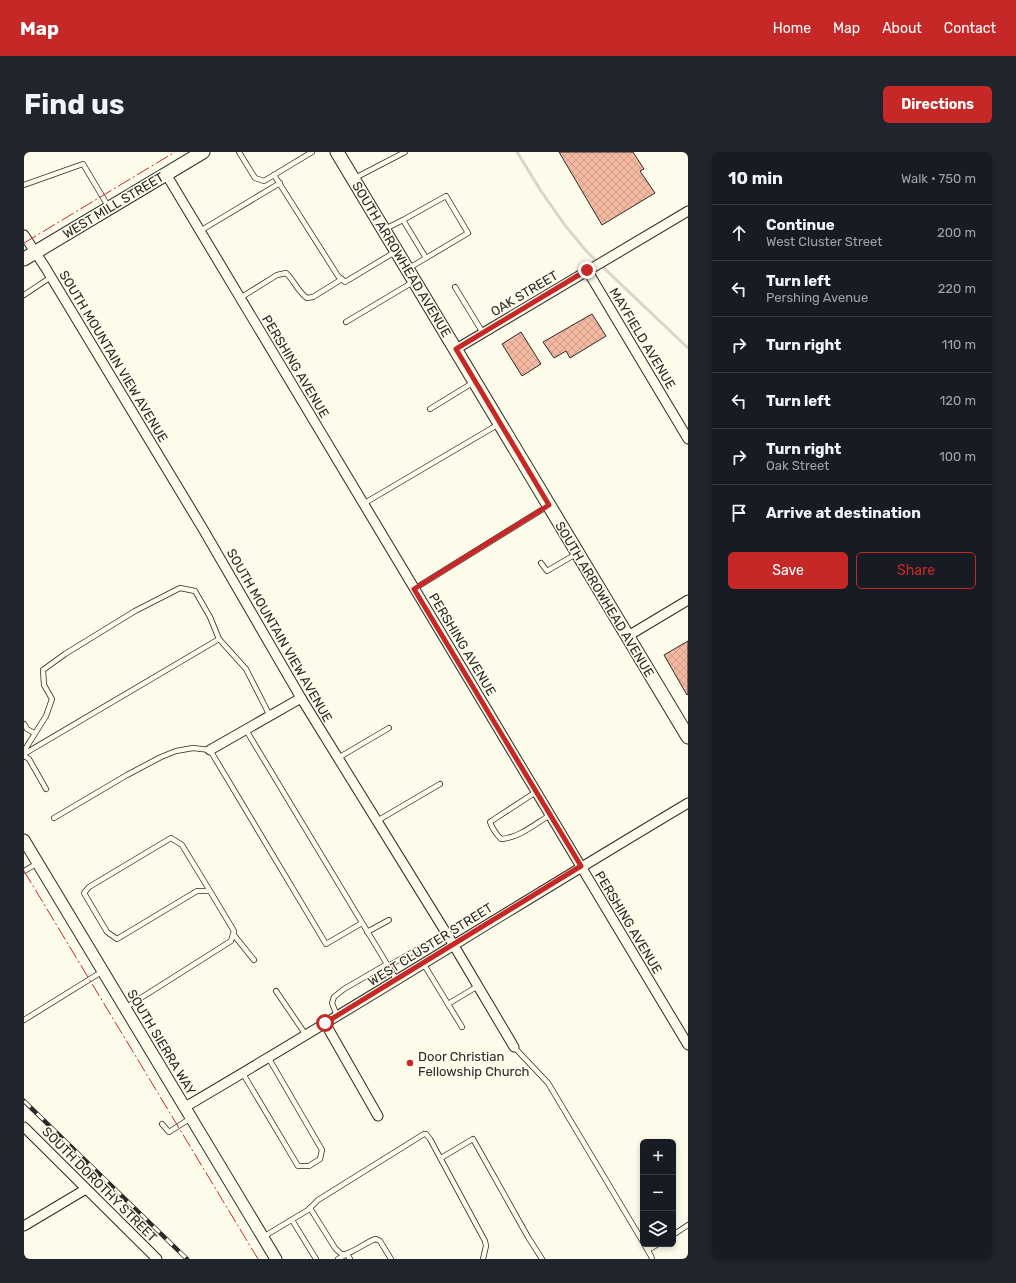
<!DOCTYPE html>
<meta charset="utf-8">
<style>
body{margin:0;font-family:Rubik,sans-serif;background:#20242c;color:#f1f3f6}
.controls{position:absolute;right:12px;bottom:12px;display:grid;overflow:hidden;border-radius:6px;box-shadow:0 2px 6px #0003}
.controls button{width:36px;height:36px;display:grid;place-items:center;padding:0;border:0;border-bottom:1px solid #363941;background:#171b24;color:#f1f3f6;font:20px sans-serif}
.stop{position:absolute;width:12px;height:12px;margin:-9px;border:3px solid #c62828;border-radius:50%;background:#fff}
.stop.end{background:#c62828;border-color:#fff;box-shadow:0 1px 4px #0008}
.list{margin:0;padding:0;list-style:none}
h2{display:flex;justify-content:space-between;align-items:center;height:52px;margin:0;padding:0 16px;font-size:17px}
h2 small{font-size:13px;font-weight:400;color:#9ea1a6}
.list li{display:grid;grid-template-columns:26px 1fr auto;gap:12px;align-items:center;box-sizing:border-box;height:56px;padding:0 16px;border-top:1px solid #363941}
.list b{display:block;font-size:15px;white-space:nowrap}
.list p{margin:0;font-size:13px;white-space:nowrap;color:#9ea1a6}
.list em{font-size:13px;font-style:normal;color:#9ea1a6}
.actions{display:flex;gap:8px;padding:12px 16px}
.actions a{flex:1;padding:9px 0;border:1px solid #c62828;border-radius:6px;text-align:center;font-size:14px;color:#c62828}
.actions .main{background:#c62828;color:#fff}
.icon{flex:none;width:22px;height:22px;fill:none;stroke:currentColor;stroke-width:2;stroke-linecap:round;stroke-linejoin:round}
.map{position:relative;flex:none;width:664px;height:1107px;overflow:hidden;border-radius:6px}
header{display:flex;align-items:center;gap:24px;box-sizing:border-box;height:56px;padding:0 20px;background:#c62828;color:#fff}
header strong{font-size:19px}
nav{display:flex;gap:22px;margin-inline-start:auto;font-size:14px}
.intro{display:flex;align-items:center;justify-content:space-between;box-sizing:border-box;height:96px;padding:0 24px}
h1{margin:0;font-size:28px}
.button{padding:10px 18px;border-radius:6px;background:#c62828;color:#fff;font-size:14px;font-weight:700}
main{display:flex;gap:24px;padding:0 24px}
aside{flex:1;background:#171b24;border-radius:6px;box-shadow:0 2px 6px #0003}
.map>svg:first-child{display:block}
</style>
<header>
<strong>Map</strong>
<nav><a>Home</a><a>Map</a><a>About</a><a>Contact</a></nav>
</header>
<div class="intro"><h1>Find us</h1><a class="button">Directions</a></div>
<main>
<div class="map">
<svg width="664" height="1107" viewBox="0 0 664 1107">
<defs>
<pattern id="building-cross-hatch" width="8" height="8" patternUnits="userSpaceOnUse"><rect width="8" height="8" fill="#f2b8a0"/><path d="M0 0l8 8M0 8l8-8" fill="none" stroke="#d09e8a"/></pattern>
</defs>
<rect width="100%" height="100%" fill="#fdfbea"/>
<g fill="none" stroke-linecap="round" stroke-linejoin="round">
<path stroke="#d8d7c9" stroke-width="3" d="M493,0L517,39L540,72L563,100L664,196"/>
</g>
<g fill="url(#building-cross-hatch)" stroke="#2b2b2b">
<path d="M535,0H609L620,17L616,19L631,41L578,73Z"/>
<path d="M568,162L582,184L546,206L542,199L530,206L519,190Z"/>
<path d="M497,180L517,212L498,224L478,192Z"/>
<path d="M664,489V542L663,543L640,503Z"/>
</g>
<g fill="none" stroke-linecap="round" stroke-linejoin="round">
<g stroke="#2b2b2b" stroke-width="6">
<g id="service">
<path d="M215,0L231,26L240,29L250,23"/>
<path d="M288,0L250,23L314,124L321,130L371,100"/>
<path d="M331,26L381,0"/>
<path d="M0,33L59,12L84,54"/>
<path d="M361,77L379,68"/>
<path d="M176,79L256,31"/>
<path d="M385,116L402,106L444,81L422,44L379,68L402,106"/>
<path d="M431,135L459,181"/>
<path d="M0,143L27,125"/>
<path d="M216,146L253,123L262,121C270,128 274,140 283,146L289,145L318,127"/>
<path d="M322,170L389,130"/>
<path d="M406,257L450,230"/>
<path d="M339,352L475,272"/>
<path d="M517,411L523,419L552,402"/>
<path d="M390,437L524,354"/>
<path d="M195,487L222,517L246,564"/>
<path d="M0,572L3,577L10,581"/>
<path d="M222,578L372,827"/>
<path d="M0,599L22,564L28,547L20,533L19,518L41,502L111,459L156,436L171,439L186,465L195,487L0,602"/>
<path d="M0,604L5,607L22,637"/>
<path d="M314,606L365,576"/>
<path d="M512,640L472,666L466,670C469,678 472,682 477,687C495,686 511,672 526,663"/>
<path d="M30,666L103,623L137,605L152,599L169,596L186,598L302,792L338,771"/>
<path d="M353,669L416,632"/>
<path d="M0,719L14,711"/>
<path d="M343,780L365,768"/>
<path d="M209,782L230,808"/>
<path d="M399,811L424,852L454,834"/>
<path d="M364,814L403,792"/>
<path d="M252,839L282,883"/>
<path d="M424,852L438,875"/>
<path d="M101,856L207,789L210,779L186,739H173L93,787L83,780L60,741L65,735L147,686L158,693L186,739"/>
<path d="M313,864L308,851L310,845L320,837L363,812"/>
<path d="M0,868L79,819"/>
<path d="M490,895L524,931L619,1090"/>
<path d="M218,920L274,1014H285L296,1007L298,998L244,905"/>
<path d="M138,972L145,980L167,966"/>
<path d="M417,1006L449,987L504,1085L518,1107"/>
<path d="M286,1056L311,1096C313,1098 315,1101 318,1102C325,1104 343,1089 352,1087L356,1089L367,1107"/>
<path d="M268,1068L292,1107"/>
<path d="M649,1083L664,1073"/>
<path d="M239,1085L284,1058L294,1048L400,982H402L406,987L461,1089L462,1094L459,1107"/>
<path d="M620,1092L627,1104L628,1107"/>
<path d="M624,1098L634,1092"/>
<path d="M314,1107L323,1102L326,1107"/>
</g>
</g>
<g stroke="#2b2b2b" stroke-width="11">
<g id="minor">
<path d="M142,22L664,893"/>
<path d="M0,83L21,115L179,377L277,546L429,792L490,895"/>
<path d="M563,118L664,287"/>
<path d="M432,197L664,59"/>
<path d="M604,484L664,448"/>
<path d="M186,598L277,546"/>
<path d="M301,871L354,964"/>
<path d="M161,955C330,856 496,751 664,651"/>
<path d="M0,975L133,1107"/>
<path d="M0,1074L62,1037"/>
</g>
</g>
<g stroke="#2b2b2b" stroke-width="13">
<path id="tertiary" d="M0,688L252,1107"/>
</g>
<g stroke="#2b2b2b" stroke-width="15">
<g id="secondary">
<path d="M313,0L664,585"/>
<path d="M0,107L179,0"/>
</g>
</g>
<use href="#service" stroke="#fdfbea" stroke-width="4.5"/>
<use href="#minor" stroke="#fdfbea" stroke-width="9"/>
<use href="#tertiary" stroke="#fdfbea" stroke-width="11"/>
<use href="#secondary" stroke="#fdfbea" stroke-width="13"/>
<g stroke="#2b2b2b" stroke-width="4.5">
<path id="rail" d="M0,949L163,1107"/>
</g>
<use href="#rail" stroke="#fdfbea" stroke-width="3" stroke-dasharray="9" stroke-linecap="butt"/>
<g stroke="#c62828" stroke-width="1" stroke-dasharray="14 3 2 3" stroke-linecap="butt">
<path d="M0,91L151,0"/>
<path d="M0,719L234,1107"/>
</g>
</g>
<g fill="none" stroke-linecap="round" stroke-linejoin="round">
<path stroke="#c62828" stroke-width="5" d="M301,871L557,714L390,437L525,353L432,197L563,118"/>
</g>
<circle fill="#c62828" stroke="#fdfbea" stroke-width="1.5" cx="386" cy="911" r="4"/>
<g text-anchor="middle" stroke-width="3" stroke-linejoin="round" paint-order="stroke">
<g font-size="13" fill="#2b2b2b" stroke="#fdfbea">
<text transform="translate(89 53) rotate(-31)" y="5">WEST MILL STREET</text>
<text transform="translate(378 107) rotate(59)" y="5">SOUTH ARROWHEAD AVENUE</text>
<text transform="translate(500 141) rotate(-31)" y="5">OAK STREET</text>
<text transform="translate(619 186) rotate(59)" y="5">MAYFIELD AVENUE</text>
<text transform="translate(90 204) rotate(59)" y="5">SOUTH MOUNTAIN VIEW AVENUE</text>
<text transform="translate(272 214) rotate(59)" y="5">PERSHING AVENUE</text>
<text transform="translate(581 447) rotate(59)" y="5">SOUTH ARROWHEAD AVENUE</text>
<text transform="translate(256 483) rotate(60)" y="5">SOUTH MOUNTAIN VIEW AVENUE</text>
<text transform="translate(439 492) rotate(59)" y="5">PERSHING AVENUE</text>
<text transform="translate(605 770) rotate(59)" y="5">PERSHING AVENUE</text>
<text transform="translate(406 792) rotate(-32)" y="5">WEST CLUSTER STREET</text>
<text transform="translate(138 890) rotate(59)" y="5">SOUTH SIERRA WAY</text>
<text transform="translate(76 1032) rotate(45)" y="5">SOUTH DOROTHY STREET</text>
</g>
<g font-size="13" fill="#2b2b2b" stroke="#fdfbea" text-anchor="start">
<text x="394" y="909">Door Christian<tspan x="394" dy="15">Fellowship Church</tspan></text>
</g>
</g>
</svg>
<div class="controls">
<button>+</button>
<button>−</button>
<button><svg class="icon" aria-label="layers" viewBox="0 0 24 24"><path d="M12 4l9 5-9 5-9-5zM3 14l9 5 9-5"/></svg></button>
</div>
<div class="stop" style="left:301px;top:871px"></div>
<div class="stop end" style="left:563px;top:118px"></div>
</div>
<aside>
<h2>10 min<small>Walk · 750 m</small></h2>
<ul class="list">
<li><svg class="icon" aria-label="ahead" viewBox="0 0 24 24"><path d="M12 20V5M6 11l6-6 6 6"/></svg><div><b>Continue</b><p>West Cluster Street</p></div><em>200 m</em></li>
<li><svg class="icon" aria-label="left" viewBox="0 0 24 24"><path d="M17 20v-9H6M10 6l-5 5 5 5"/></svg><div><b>Turn left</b><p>Pershing Avenue</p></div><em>220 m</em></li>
<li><svg class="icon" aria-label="right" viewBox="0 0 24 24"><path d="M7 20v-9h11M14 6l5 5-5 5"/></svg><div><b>Turn right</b></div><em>110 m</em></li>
<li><svg class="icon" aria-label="left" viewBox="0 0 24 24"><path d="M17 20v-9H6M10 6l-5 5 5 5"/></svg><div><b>Turn left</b></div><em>120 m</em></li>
<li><svg class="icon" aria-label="right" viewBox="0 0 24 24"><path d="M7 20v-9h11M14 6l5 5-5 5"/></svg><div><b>Turn right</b><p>Oak Street</p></div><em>100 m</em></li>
<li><svg class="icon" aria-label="arrive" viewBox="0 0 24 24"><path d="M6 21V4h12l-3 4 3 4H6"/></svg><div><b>Arrive at destination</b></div></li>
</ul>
<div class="actions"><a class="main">Save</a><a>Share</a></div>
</aside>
</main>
